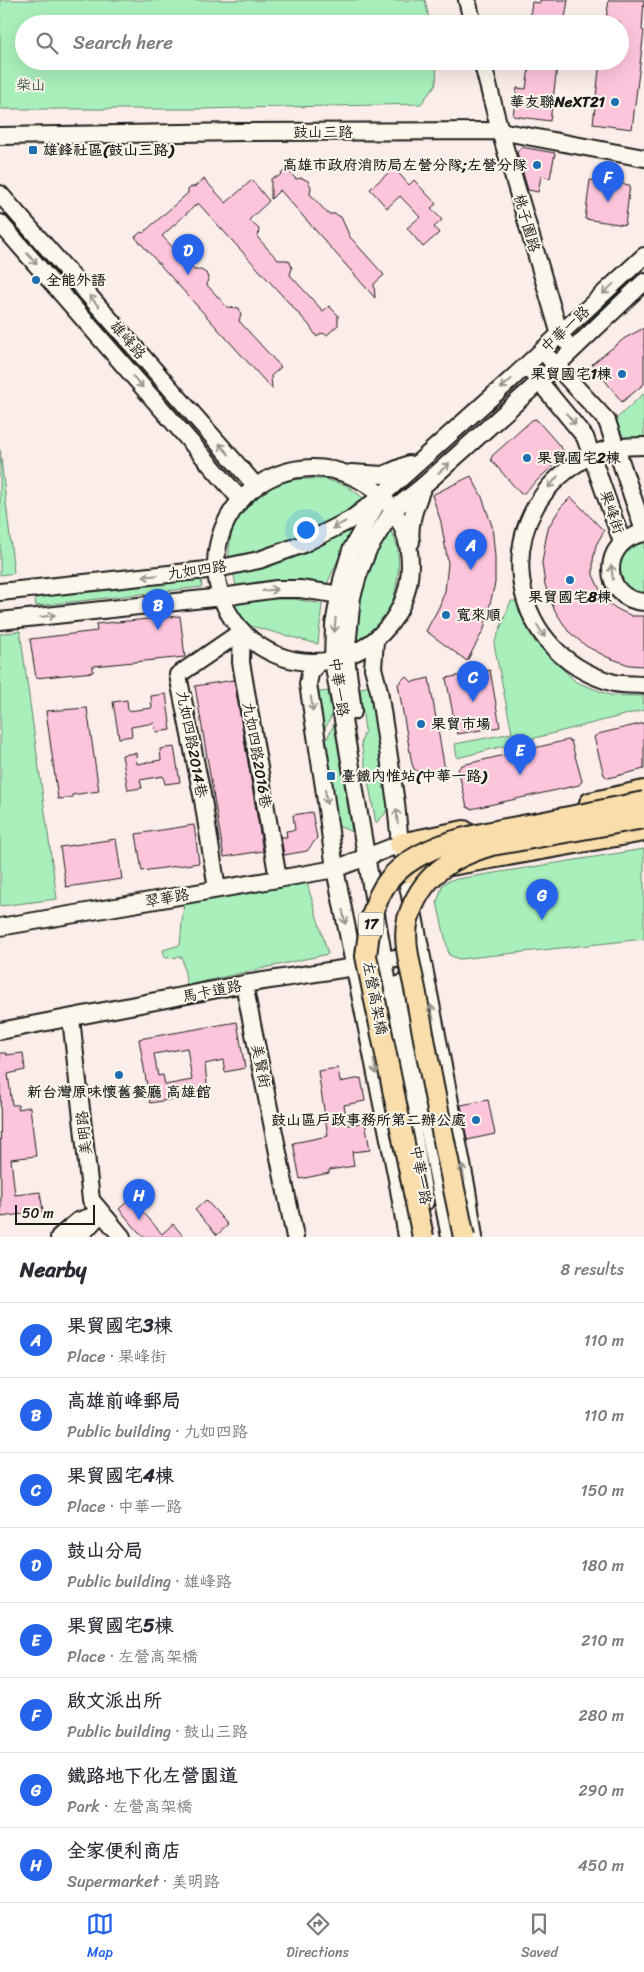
<!DOCTYPE html>
<meta charset="utf-8">
<style>
body{margin:0;font-family:Sriracha,"LXGW WenKai TC",sans-serif;background:#f2f2f3;color:#2b2b33}
.scale{position:absolute;left:15px;bottom:12px;width:80px;box-sizing:border-box;padding-left:5px;border:2px solid #1c1c1c;border-top:0;font-size:14px;line-height:18px;white-space:nowrap;color:#1c1c1c;-webkit-text-stroke:4px #fbf7ec;paint-order:stroke}
.you{position:absolute;left:305px;top:529px;width:18px;height:18px;margin:-12px;border:4px solid #fff;border-radius:50%;background:#1a73e8;box-shadow:0 0 0 8px #1a73e833}
.badge{display:grid;place-items:center;width:32px;height:32px;border-radius:50%;background:#2563eb;color:#fff;font-size:16px;font-weight:700}
.pin{position:absolute;translate:-50% -41px;filter:drop-shadow(0 1px 2px #0008)}
.pin::after{content:'';position:absolute;top:26px;width:18px;height:15px;background:inherit;clip-path:polygon(0 0,100% 0,50% 100%)}
.list{margin:0;padding:0;list-style:none}
h2{display:flex;justify-content:space-between;align-items:center;height:65px;margin:0;padding:0 20px;font-size:21px}
h2 small{font-size:16px;font-weight:400;color:#7c7c81}
.list li{display:grid;grid-template-columns:32px 1fr auto;gap:15px;align-items:center;box-sizing:border-box;height:75px;padding:0 20px;border-top:1px solid #e1e1e2}
.list b{display:block;font-size:19px;white-space:nowrap}
.list p{margin:0;font-size:16px;white-space:nowrap;color:#7c7c81}
.list em{font-size:16px;font-style:normal;color:#7c7c81}
.icon{flex:none;width:28px;height:28px;fill:none;stroke:currentColor;stroke-width:2;stroke-linecap:round;stroke-linejoin:round}
.map{position:relative;flex:none;width:644px;height:1237px;overflow:hidden}
.search{position:absolute;background:#fff;box-shadow:0 5px 20px #0002;left:15px;right:15px;top:15px;height:55px;display:flex;align-items:center;gap:12px;box-sizing:border-box;padding:0 18px;border-radius:28px;color:#7c7c81;font-size:19px}
.sheet{height:665px;background:#fff}
nav{display:flex;justify-content:space-around;align-items:center;box-sizing:border-box;height:70px;border-top:1px solid #e1e1e2;background:#fff;font-size:14px;color:#7c7c81}
nav a{display:grid;justify-items:center;gap:2px}
nav .on{color:#2563eb}
.map>svg:first-child{display:block}
</style>
<div class="map">
<svg width="644" height="1237" viewBox="0 0 644 1237">
<rect width="100%" height="100%" fill="#fbede9"/>
<filter id="ink" filterUnits="userSpaceOnUse"><feTurbulence type="fractalNoise" baseFrequency=".02" numOctaves="2"/><feDisplacementMap in="SourceGraphic" scale="10" xChannelSelector="R" yChannelSelector="G"/><feConvolveMatrix kernelMatrix="1 2 1 2 8 2 1 2 1" color-interpolation-filters="sRGB"/></filter>
<g filter="url(#ink)">
<g fill="#a9efbb" stroke="#62866c">
<path d="M0,0H425L430,24H24V61H437L436,84L421,104L199,109H0Z"/>
<path d="M644,393V440H625L615,420Z"/>
<path d="M0,450L14,573L0,575Z"/>
<path d="M306,479H324L346,485L366,500L327,525L288,545L228,561C229,554 229,548 230,541C234,513 259,489 286,480C292,479 299,479 306,479Z"/>
<path d="M359,520L347,540L326,586L237,591L233,570Z"/>
<path d="M388,524C391,531 395,538 397,546C402,567 395,607 381,625C374,635 362,643 351,649L363,575Z"/>
<path d="M644,541V596L627,590L618,575L619,556L632,543Z"/>
<path d="M200,573L202,587L36,606L34,592Z"/>
<path d="M268,599H294L322,604L318,644L247,625L239,616L234,603Z"/>
<path d="M511,601H519L524,621L535,642L576,682L610,695L643,696L644,710L457,758L455,744L512,733L494,644Z"/>
<path d="M20,631L57,899L0,906V634Z"/>
<path d="M372,686L389,803L385,814L376,823L361,743L365,731L360,688Z"/>
<path d="M328,691L332,715L320,738L313,693Z"/>
<path d="M334,724L352,832L340,827L333,819L322,749Z"/>
<path d="M644,849V939L459,959L449,955L437,902L443,884L451,880Z"/>
<path d="M306,880L328,954L187,985L182,957L165,958L163,950L180,945L184,902Z"/>
</g>
<g fill="#fdc5dc" stroke="#1c1c1c" fill-rule="evenodd">
<path d="M540,0H568L564,24H529L532,2L540,3Z"/>
<path d="M609,0H644L642,30L644,31L632,129L593,124L600,61H620V22L606,19Z"/>
<path d="M530,61H558L550,121L513,116L517,88L526,89Z"/>
<path d="M521,147L555,153L550,178L541,176L538,192L528,190L517,152Z"/>
<path d="M394,168L409,185L414,180L436,204L431,208L442,220L434,227L439,233L423,247L407,228L420,217L400,196L387,208L370,189Z"/>
<path d="M286,169L296,179L302,178L308,181L311,187L310,194L328,214H335L341,217L350,237L384,275L374,284L375,298L280,190L271,199V179L274,177H278Z"/>
<path d="M204,179L226,203L252,180L269,201L249,220L259,229L258,238L278,260H287L290,262L292,268L290,275L323,311L329,306L338,315V325L327,335L322,333L317,337L309,325L198,203L162,236L194,270H201L206,273L208,278L207,285L227,307L239,308L241,314L239,321L281,367L271,376L272,389L135,237L141,232L143,233L188,193V190L191,187H194Z"/>
<path d="M590,180L630,185L625,225L585,219Z"/>
<path d="M644,328V384L622,402L592,364L625,338Z"/>
<path d="M536,419L565,452L564,455L524,493L521,494L491,460L492,456L532,420Z"/>
<path d="M471,476L482,497L492,526L495,557V583L484,629L467,661L426,631L439,607L445,591L448,563L441,522L432,495Z"/>
<path d="M571,497L604,531L596,545L593,560V575L600,590L608,603L619,610L632,616H644V666L629,665L607,657L586,646L568,631L554,609L545,585L542,563L546,538L549,526L561,507Z"/>
<path d="M180,616L185,657L93,666V672L36,678L30,639L97,631L96,624Z"/>
<path d="M490,670L500,727L457,734L446,678Z"/>
<path d="M406,676L412,682L429,678L445,770L422,774L414,769L412,764L398,684Z"/>
<path d="M234,680L263,851L224,857L195,686Z"/>
<path d="M166,694L171,730L156,732L154,723L131,727L132,736L119,738L113,702L127,700L128,711L152,708L151,696Z"/>
<path d="M87,708L99,791L72,795V798L58,799L46,711Z"/>
<path d="M644,723V769L608,778L604,775L594,737L598,734Z"/>
<path d="M568,740L571,741L582,781L579,785L471,809L467,807L458,769L462,765Z"/>
<path d="M174,747L180,782L165,784L163,776L140,780L142,788L128,790L122,755L136,753L137,764L161,760L160,749Z"/>
<path d="M312,812L317,838L307,851L284,855L281,837H287L286,831L295,830L293,815Z"/>
<path d="M194,825L199,863L142,871L136,834Z"/>
<path d="M116,839L122,879L66,887L60,847Z"/>
<path d="M237,1022L245,1068L225,1072L223,1060L205,1064L208,1093L150,1103L139,1039ZM187,1048L192,1080L165,1085L163,1075L158,1076L154,1054Z"/>
<path d="M0,1053H6V1055L23,1053L25,1070L8,1074L12,1105H18V1109L30,1107L36,1156L11,1159L15,1195L40,1192L43,1211L1,1217Z"/>
<path d="M338,1068L340,1082L361,1078L365,1101L344,1105L348,1125L365,1122L370,1150L352,1152L354,1166L329,1170V1173L300,1179L293,1143L328,1136L318,1071Z"/>
<path d="M488,1100L495,1134L467,1140L461,1105Z"/>
<path d="M131,1198L162,1234L173,1224L184,1237H143L119,1209Z"/>
<path d="M206,1200L228,1225L217,1235L195,1210Z"/>
</g>
<g fill="none" stroke-linecap="round" stroke-linejoin="round">
<g stroke="#1c1c1c" stroke-width="20">
<g id="minor">
<path d="M467,0L473,24"/>
<path d="M482,61L500,131L560,335L565,341"/>
<path d="M0,136L241,132L500,131L644,158"/>
<path d="M0,194L256,486"/>
<path d="M0,223L241,500"/>
<path d="M549,358L607,421L644,531"/>
<path d="M533,374L585,437L622,542"/>
<path d="M644,446C626,446 608,447 592,455C486,506 501,652 614,683C623,685 634,684 644,685"/>
<circle cx="313" cy="565" r="97"/>
<path d="M351,473L383,475L409,464"/>
<path d="M644,533C600,540 600,599 644,602"/>
<path d="M411,542C408,524 416,504 423,486"/>
<path d="M0,592L216,569L259,560L301,545L350,520L375,501"/>
<path d="M0,621L222,597L277,589H300L348,596"/>
<path d="M242,631L241,662L278,879"/>
<path d="M375,641L373,668L379,691L396,803L400,844L467,1190L474,1237"/>
<path d="M318,662L310,674L308,684L324,787L335,869L398,1184L407,1237"/>
<path d="M353,711L346,657L352,597L358,576L368,550L393,510L423,486L539,382L644,282"/>
<path d="M217,889L203,800L178,675L242,631"/>
<path d="M0,927L335,869L400,844"/>
<path d="M244,984L295,1237"/>
<path d="M400,984L450,1237"/>
<path d="M71,1018L91,1200L122,1237"/>
<path d="M0,1031L244,984L355,967L395,958L420,966"/>
<path d="M425,1202L333,661L334,625L342,580L351,550L381,496L505,385L644,256"/>
<path d="M59,1237L78,1221L101,1213"/>
<path d="M79,1237L101,1213"/>
</g>
</g>
<g stroke="#1c1c1c" stroke-width="24">
<g id="major">
<path d="M590,803L644,791"/>
<path d="M400,844L464,831"/>
<path d="M405,873L644,831"/>
</g>
</g>
<use href="#minor" stroke="#fbf7ec" stroke-width="16"/>
<use href="#major" stroke="#f9deab" stroke-width="20"/>
<g stroke="#1c1c1c" stroke-width="24" stroke-linecap="butt">
<g id="major-bridge">
<path d="M423,1237L366,956C369,930 372,901 389,880C421,840 491,832 539,823C574,816 609,809 644,802"/>
<path d="M464,1237C447,1156 430,1076 416,994C412,972 402,942 408,919C421,875 451,857 492,845L644,818"/>
</g>
</g>
<use href="#major-bridge" stroke="#f9deab" stroke-width="20"/>
</g>
<defs><path id="oneway-shaft" d="M-6 0H5M1.5-3L5.5 0L1.5 3" fill="none" stroke-width="1.6" stroke-linecap="round" stroke-linejoin="round" transform="scale(1.25)"/></defs>
<g stroke="#97948e">
<use href="#oneway-shaft" transform="translate(32 259) rotate(49)"/>
<use href="#oneway-shaft" transform="translate(608 289) rotate(137)"/>
<use href="#oneway-shaft" transform="translate(94 301) rotate(-131)"/>
<use href="#oneway-shaft" transform="translate(138 382) rotate(49)"/>
<use href="#oneway-shaft" transform="translate(506 384) rotate(138)"/>
<use href="#oneway-shaft" transform="translate(571 419) rotate(50)"/>
<use href="#oneway-shaft" transform="translate(224 449) rotate(-131)"/>
<use href="#oneway-shaft" transform="translate(444 468) rotate(-42)"/>
<use href="#oneway-shaft" transform="translate(553 482) rotate(130)"/>
<use href="#oneway-shaft" transform="translate(339 525) rotate(152)"/>
<use href="#oneway-shaft" transform="translate(612 572) rotate(-98)"/>
<use href="#oneway-shaft" transform="translate(150 576) rotate(174)"/>
<use href="#oneway-shaft" transform="translate(270 590) rotate(-7)"/>
<use href="#oneway-shaft" transform="translate(48 616) rotate(-7)"/>
<use href="#oneway-shaft" transform="translate(335 625) rotate(95)"/>
<use href="#oneway-shaft" transform="translate(541 631) rotate(57)"/>
<use href="#oneway-shaft" transform="translate(312 704) rotate(81)"/>
<use href="#oneway-shaft" transform="translate(326 797) rotate(83)"/>
<use href="#oneway-shaft" transform="translate(397 816) rotate(-95)"/>
<use href="#oneway-shaft" transform="translate(344 917) rotate(79)"/>
<use href="#oneway-shaft" transform="translate(432 1012) rotate(-101)"/>
<use href="#oneway-shaft" transform="translate(375 1067) rotate(79)"/>
<use href="#oneway-shaft" transform="translate(463 1172) rotate(-101)"/>
</g>
</g>
<g fill="#1f6fb2" stroke="#fbf7ec" stroke-width="2">
<circle cx="615" cy="102" r="5"/>
<rect x="28" y="145" width="10" height="10" rx="2.5"/>
<circle cx="537" cy="165" r="5"/>
<circle cx="36" cy="280" r="5"/>
<circle cx="622" cy="374" r="5"/>
<circle cx="527" cy="458" r="5"/>
<circle cx="570" cy="580" r="5"/>
<circle cx="446" cy="615" r="5"/>
<circle cx="421" cy="724" r="5"/>
<rect x="326" y="771" width="10" height="10" rx="2.5"/>
<circle cx="119" cy="1075" r="5"/>
<circle cx="476" cy="1120" r="5"/>
</g>
<g text-anchor="middle" stroke-width="4" stroke-linejoin="round" paint-order="stroke">
<rect fill="#fbf7ec" stroke="#5f5e5a" stroke-width="1" x="358.5" y="912.5" width="25" height="23" rx="4"/>
<g font-size="14" font-weight="bold" fill="#1c1c1c">
<text x="371" y="929">17</text>
</g>
<g font-size="15" fill="#465b4c" stroke="#fbf7ec">
<text x="31" y="90">柴山</text>
</g>
<g font-size="15" font-weight="bold" fill="#1c1c1c" stroke="#fbf7ec" text-anchor="start">
<text x="605" y="107" text-anchor="end">華友聯NeXT21</text>
<text x="43" y="155">雄鋒社區(鼓山三路)</text>
<text x="527" y="170" text-anchor="end">高雄市政府消防局左營分隊;左營分隊</text>
<text x="46" y="285">全能外語</text>
<text x="612" y="379" text-anchor="end">果貿國宅1棟</text>
<text x="537" y="463">果貿國宅2棟</text>
<text x="570" y="602" text-anchor="middle">果貿國宅8棟</text>
<text x="456" y="620">寬來順</text>
<text x="431" y="729">果貿市場</text>
<text x="341" y="781">臺鐵內惟站(中華一路)</text>
<text x="119" y="1097" text-anchor="middle">新台灣原味懷舊餐廳 高雄館</text>
<text x="466" y="1125" text-anchor="end">鼓山區戶政事務所第二辦公處</text>
</g>
<g font-size="15" fill="#1c1c1c" stroke="#fbf7ec">
<text x="323" y="137">鼓山三路</text>
<text transform="translate(527 223) rotate(74)" y="5">桃子園路</text>
<text transform="translate(565 329) rotate(-43)" y="5">中華一路</text>
<text transform="translate(128 340) rotate(49)" y="5">雄峰路</text>
<text transform="translate(612 512) rotate(71)" y="5">果峰街</text>
<text transform="translate(197 570) rotate(-8)" y="5">九如四路</text>
<text transform="translate(339 687) rotate(82)" y="5">中華一路</text>
<text transform="translate(192 744) rotate(79)" y="5">九如四路2014巷</text>
<text transform="translate(257 755) rotate(80)" y="5">九如四路2016巷</text>
<text transform="translate(167 898) rotate(-10)" y="5">翠華路</text>
<text transform="translate(212 991) rotate(-11)" y="5">馬卡道路</text>
<text transform="translate(375 998) rotate(79)" y="5">左營高架橋</text>
<text transform="translate(261 1066) rotate(79)" y="5">美賢街</text>
<text transform="translate(84 1133) rotate(-96)" y="5">美明路</text>
<text transform="translate(421 1175) rotate(80)" y="5">中華一路</text>
</g>
</g>
</svg>
<div class="scale">50 m</div>
<div class="you"></div>
<div class="pin badge" style="left:471px;top:570px">A</div>
<div class="pin badge" style="left:158px;top:630px">B</div>
<div class="pin badge" style="left:473px;top:702px">C</div>
<div class="pin badge" style="left:188px;top:275px">D</div>
<div class="pin badge" style="left:520px;top:775px">E</div>
<div class="pin badge" style="left:608px;top:202px">F</div>
<div class="pin badge" style="left:542px;top:920px">G</div>
<div class="pin badge" style="left:139px;top:1220px">H</div>
<div class="search"><svg class="icon" aria-label="search" viewBox="0 0 24 24"><circle cx="10" cy="10" r="6"/><path d="M15 15l6 6"/></svg>Search here</div>
</div>
<section class="sheet">
<h2>Nearby<small>8 results</small></h2>
<ul class="list">
<li><span class="badge">A</span><div><b>果貿國宅3棟</b><p>Place · 果峰街</p></div><em>110 m</em></li>
<li><span class="badge">B</span><div><b>高雄前峰郵局</b><p>Public building · 九如四路</p></div><em>110 m</em></li>
<li><span class="badge">C</span><div><b>果貿國宅4棟</b><p>Place · 中華一路</p></div><em>150 m</em></li>
<li><span class="badge">D</span><div><b>鼓山分局</b><p>Public building · 雄峰路</p></div><em>180 m</em></li>
<li><span class="badge">E</span><div><b>果貿國宅5棟</b><p>Place · 左營高架橋</p></div><em>210 m</em></li>
<li><span class="badge">F</span><div><b>啟文派出所</b><p>Public building · 鼓山三路</p></div><em>280 m</em></li>
<li><span class="badge">G</span><div><b>鐵路地下化左營園道</b><p>Park · 左營高架橋</p></div><em>290 m</em></li>
<li><span class="badge">H</span><div><b>全家便利商店</b><p>Supermarket · 美明路</p></div><em>450 m</em></li>
</ul>
</section>
<nav>
<a class="on"><svg class="icon" aria-label="map" viewBox="0 0 24 24"><path d="M3 6l6-2 6 2 6-2v14l-6 2-6-2-6 2zM9 4v14M15 6v14"/></svg>Map</a>
<a><svg class="icon" aria-label="directions" viewBox="0 0 24 24"><path d="M12 3l9 9-9 9-9-9zM9 14v-3h6M13 9l2 2-2 2"/></svg>Directions</a>
<a><svg class="icon" aria-label="saved" viewBox="0 0 24 24"><path d="M7 4h10v16l-5-4-5 4z"/></svg>Saved</a>
</nav>
